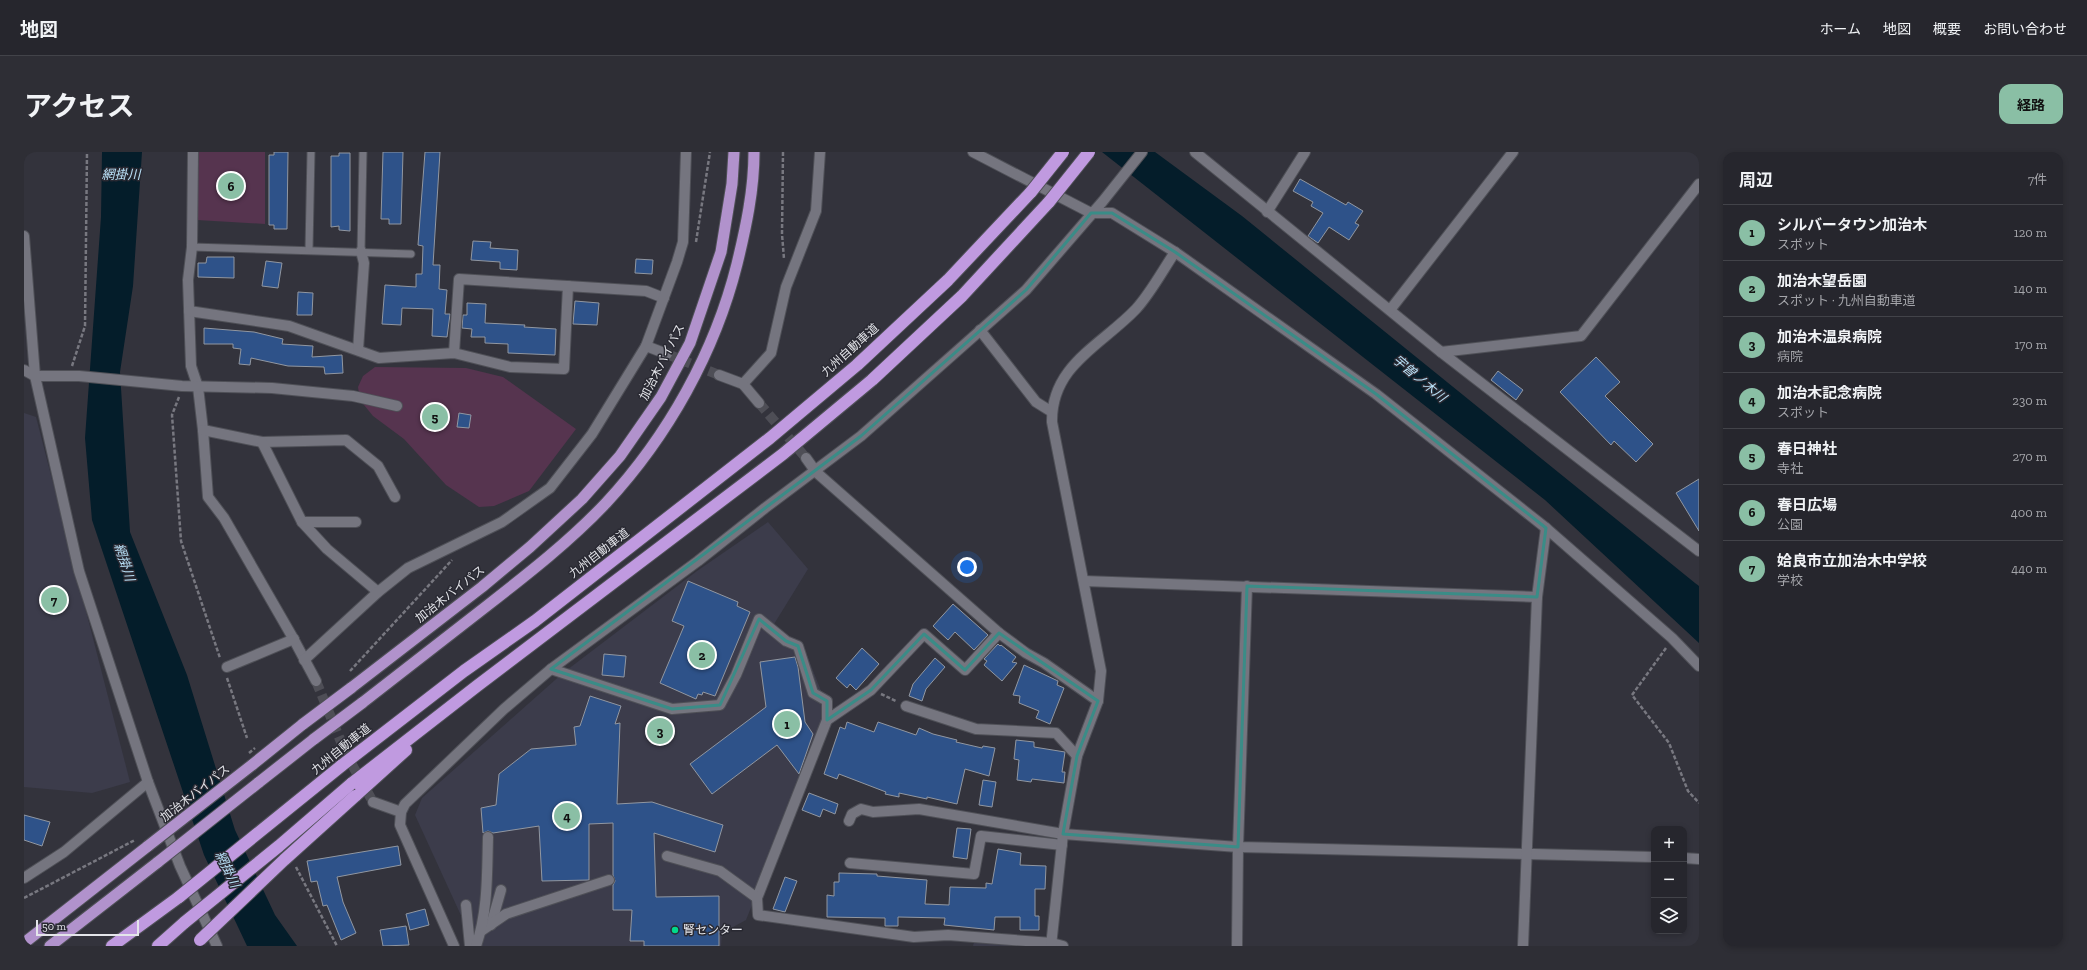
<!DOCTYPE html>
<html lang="ja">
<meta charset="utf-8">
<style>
body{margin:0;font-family:"Zilla Slab","Noto Sans JP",serif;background:#2e2e35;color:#f1f3f6}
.controls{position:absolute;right:12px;bottom:12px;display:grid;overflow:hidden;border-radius:8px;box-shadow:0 2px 6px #0003}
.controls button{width:36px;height:36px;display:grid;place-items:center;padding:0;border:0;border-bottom:1px solid #424349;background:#26262d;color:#f1f3f6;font:20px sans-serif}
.scale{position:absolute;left:12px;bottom:10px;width:103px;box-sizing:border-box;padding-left:4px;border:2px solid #e4e5ea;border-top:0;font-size:11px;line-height:14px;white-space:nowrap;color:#e4e5ea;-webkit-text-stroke:3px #292932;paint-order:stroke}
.you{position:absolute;left:943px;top:415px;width:14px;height:14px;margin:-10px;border:3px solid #fff;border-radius:50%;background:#1a73e8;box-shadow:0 0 0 6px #1a73e833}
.badge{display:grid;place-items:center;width:26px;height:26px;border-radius:50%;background:#8abfa5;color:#111;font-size:13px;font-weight:700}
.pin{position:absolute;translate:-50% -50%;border:2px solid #fff;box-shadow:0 1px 4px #0006}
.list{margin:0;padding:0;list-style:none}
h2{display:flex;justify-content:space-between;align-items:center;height:52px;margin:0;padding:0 16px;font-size:17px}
h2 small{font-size:13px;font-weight:400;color:#a4a5aa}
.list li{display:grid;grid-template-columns:26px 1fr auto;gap:12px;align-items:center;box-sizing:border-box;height:56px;padding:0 16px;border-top:1px solid #424349}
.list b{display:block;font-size:15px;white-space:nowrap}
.list p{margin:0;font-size:13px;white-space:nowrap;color:#a4a5aa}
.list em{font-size:13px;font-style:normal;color:#a4a5aa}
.icon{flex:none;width:22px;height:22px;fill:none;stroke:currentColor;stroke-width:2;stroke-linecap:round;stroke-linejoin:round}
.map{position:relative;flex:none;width:1675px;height:794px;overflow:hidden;border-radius:12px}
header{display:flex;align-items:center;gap:24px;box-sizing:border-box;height:56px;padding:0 20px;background:#26262d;border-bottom:1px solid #424349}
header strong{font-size:19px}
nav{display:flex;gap:22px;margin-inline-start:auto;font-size:14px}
.intro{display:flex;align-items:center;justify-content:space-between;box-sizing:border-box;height:96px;padding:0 24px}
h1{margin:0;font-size:28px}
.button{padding:10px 18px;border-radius:12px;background:#8abfa5;color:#111;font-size:14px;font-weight:700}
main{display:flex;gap:24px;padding:0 24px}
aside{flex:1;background:#26262d;border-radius:12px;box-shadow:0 2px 6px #0003}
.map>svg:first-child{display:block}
</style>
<header>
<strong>地図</strong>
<nav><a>ホーム</a><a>地図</a><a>概要</a><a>お問い合わせ</a></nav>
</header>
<div class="intro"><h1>アクセス</h1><a class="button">経路</a></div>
<main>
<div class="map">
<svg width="1675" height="794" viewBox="0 0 1675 794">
<rect width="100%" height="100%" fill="#33333c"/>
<g fill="#3c3c4b">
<path d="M0,261L12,265L106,630L68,641L0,635Z"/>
<path d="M744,370L784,417L747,477L782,501L805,559L722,768L698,781L697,794H451L391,663L398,646L539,521L673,419Z"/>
<path d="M951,786L1025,794H949Z"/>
</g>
<g fill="#56344f">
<path d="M174,0H241V72L173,68Z"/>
<path d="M351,215L442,216L479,225L552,277L505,339L470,354L455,355L422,333L380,287L349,264L336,248L334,235L339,224Z"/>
</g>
<g fill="#041d2a">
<path d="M78,0H118L109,134L96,220L106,380L163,523L211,678L251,763L273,794H223L180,703L68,368L61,286L77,65Z"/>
<path d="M1078,0H1131L1218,64L1671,431L1675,434V491L1521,348Z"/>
</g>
<g fill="#2e5289" stroke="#9197a1">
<path d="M250,0H264L263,77H250V73H245V3H250Z"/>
<path d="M359,0H379L377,72H365V67H357Z"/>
<path d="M401,0H416L409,113H416L415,137L423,138L421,162H426L423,185L408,184L409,157L378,156L377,173L358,172L361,133L392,135V122H398L399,94L394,93Z"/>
<path d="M315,1H326V79L315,78V74L307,75V4H315Z"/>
<path d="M1276,27L1322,53L1324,50L1339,59L1331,71L1335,73L1325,88L1305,75L1294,91L1284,84L1299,61L1287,54L1289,50L1269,39Z"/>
<path d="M449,89L467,90L466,96L494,98L493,118L476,117V110L447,108Z"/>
<path d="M183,105H210V126L174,125V111H182Z"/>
<path d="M612,107L629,108L628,122L611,121Z"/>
<path d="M242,109L258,111L254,136L238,134Z"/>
<path d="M274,140L289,141L288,163H273Z"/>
<path d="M551,149L575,151L573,173L549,172Z"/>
<path d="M443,151L462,152L461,171L501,173L500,175L532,177L531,203L484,201V192L461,191V185H447L448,177L438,176L439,163H443Z"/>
<path d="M180,176L230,180L259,187L258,192L289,194L288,205L318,203L319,221L301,222L300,215L264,214L227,206L226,213L215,212L217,197L209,196V192H180Z"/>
<path d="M1572,205L1596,230L1581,244L1629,292L1612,310L1590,289L1587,293L1536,240Z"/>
<path d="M1474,219L1499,238L1492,248L1467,228Z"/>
<path d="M435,261L447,263L445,276L433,275Z"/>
<path d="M1675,327V379L1652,341Z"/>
<path d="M664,429L714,450L713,454L726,460L691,544L679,540L678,543L674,542L672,547L636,531L660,474L648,469Z"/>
<path d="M929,452L964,483L950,498L931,480L924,488L909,474Z"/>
<path d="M974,492L976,494L977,493L992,505L988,510L993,511L978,529L960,513L963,509L960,507Z"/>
<path d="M838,496L855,512L832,538L826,532L823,536L812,526Z"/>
<path d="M580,502L602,504L600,525L578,523Z"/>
<path d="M771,505L774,515L781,570L789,582L775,622L753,593L688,642L666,612L742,555L736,510Z"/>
<path d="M911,506L921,515L902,537L898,549L885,544L889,532Z"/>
<path d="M1000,513L1034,529L1033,533L1040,536L1026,572L1012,566L1015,559L995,551L996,544L989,543Z"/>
<path d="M566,544L597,554L591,572L596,571L593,652L628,650L699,673L691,700L630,681L632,745L695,744V794H620V789H606L608,758H589V733L591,729L589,723V671L565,672V728L518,729L515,674L469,681L464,679L459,681L457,656L472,653L475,622L507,597L552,593L550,575L556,574Z"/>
<path d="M823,570L850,580L854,570L892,583L895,576L909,582L933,588L932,590L958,596L959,594L971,596L965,624L941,617L933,652L903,645V647L875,641V645L861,642L862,640L815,622L813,627L800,622L816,575L821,577Z"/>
<path d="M992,588L1010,590V595L1041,600L1038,620H1041L1040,631L1008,627L1007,630L993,628L995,608L990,607Z"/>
<path d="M959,628L972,630L968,655L955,653Z"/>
<path d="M785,641L814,652L811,662L799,657L796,665L778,658Z"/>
<path d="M0,663L26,670L18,694L0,688Z"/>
<path d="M933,676L947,677L943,707L929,705Z"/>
<path d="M374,694L377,713L313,725L319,750L332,781L317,788L303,753L299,754L293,729L287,730L283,709Z"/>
<path d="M974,697L997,701L996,713L1022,714L1021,737H1011V764H1015V778H996V765H971L970,778L920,773L921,766L874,765V774H861V766L803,765V743L810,744V730H815V721L853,722V724L903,728L901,752L925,753L926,735L962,736V731L968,732Z"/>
<path d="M761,725L773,729L761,760L749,757Z"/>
<path d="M401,757L405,773L386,778L382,762Z"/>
<path d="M382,774L385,793L359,794L356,778Z"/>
</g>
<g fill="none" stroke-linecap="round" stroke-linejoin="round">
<g stroke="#4e4e56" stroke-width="10" stroke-dasharray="10 5" stroke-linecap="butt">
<path d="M643,202L695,223"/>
<path d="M735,251L782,306"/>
<path d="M292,529L322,602L349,650"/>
</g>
<g stroke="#4f5057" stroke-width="9">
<g id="service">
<path d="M168,95L387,102"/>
<path d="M285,97L287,0"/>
<path d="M337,99L339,0"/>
</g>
</g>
<g stroke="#4f5057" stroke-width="12">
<g id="minor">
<path d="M169,0L168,95L164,128L167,214L174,235L179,278L184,345L200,366L269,486L292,529"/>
<path d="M949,0L1067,61H1088L1151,100L1352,242L1522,376L1648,486L1675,514"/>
<path d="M1171,0L1417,200L1557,184L1675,32"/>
<path d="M1243,60L1281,0"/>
<path d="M1366,158L1489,0"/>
<path d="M165,159L265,174L355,206L430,201L486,215L540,217L544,134"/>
<path d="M956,178L1012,250L1028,260"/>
<path d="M622,194L643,202"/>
<path d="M334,198L340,111L337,99"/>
<path d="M1417,200L1675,399"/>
<path d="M430,201L435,127L622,139L640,146"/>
<path d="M0,218L11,224H55L158,234L248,236L329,244L373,254"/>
<path d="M695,223L719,232L747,201L762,135L792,59L796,0"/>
<path d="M719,232L735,251"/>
<path d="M179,278L238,290L322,288L354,314L371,345"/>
<path d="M238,290L278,370L303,397L354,440"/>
<path d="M782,306L792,320L975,481L1002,501L1020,511L1074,549"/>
<path d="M278,370H332"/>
<path d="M1060,429L1513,445"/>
<path d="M975,481L941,518L900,482L847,538L803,568L733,746L734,763L890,785L924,783L1028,791L1039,794"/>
<path d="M280,508L354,440L384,416L478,370L526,336L568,282L622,194L653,110L659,90L662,0"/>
<path d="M203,515L270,487"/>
<path d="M527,517L648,557L696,553L712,523L735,467L762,489L774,494L789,541L803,549V568"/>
<path d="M882,554L952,577L1032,581L1053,604"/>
<path d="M349,650L377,660"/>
<path d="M825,669L828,662L837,657L849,660L895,657L1039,682L1214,695L1630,705"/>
<path d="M643,704L696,719L733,746"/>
<path d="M1660,706L1675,707"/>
<path d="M826,711L950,722L957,684L1038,693"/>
<path d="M0,726L40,700L124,630"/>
<path d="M442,753L446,794"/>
<path d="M467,773L477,738"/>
<path d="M457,779L482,762L585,728"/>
<path d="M430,794L376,673L377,660L381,652L480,557L527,517L674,409L741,356L837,284L1002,138L1079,49L1118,0"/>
<path d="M452,794C464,760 463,721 464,685"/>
<path d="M1027,794L1039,682L1053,604L1074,549L1077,519L1028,270C1027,213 1078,193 1112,157C1126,142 1139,118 1151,100"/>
<path d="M1213,794L1214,695L1223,434"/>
<path d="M1499,794L1513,445L1522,376"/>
</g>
</g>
<g stroke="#4f5057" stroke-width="12">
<path id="tertiary" d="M0,84L11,224L55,419L124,630L156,714L193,794"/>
</g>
<g stroke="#4f5057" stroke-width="13">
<g id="trunk">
<path d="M327,536L458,435L506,395L558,347L596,304L637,245L666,191L697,100L708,32L710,0"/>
<path d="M338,551C380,518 422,486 464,453C505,421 546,389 582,351C644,284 691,200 713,112C722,75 730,38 730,0"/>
<path d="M228,613L279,572"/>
<path d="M234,631L290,587"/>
<path d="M0,791L124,694"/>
<path d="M26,794L134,710"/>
</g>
</g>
<g stroke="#4f5057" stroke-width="14">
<g id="motorway">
<path d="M317,614L440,519L511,469L746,286L833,213L924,128L1007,40"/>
<path d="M327,632L453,534L759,302L848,228L938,144L1025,50"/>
<path d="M331,644L382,598"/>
<path d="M88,794L155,745"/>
<path d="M134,794L161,770"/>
</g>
</g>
<g stroke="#787880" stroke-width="2.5" stroke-dasharray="4 2" stroke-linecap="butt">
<path d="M759,0L758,82L760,107"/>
<path d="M672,90L686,0"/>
<path d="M48,214L61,174L63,0"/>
<path d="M155,245L148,263L157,389L196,506"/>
<path d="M1642,496L1608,543L1645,591L1664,639L1675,651"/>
<path d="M326,519L428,408"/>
<path d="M203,526L223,586"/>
<path d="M857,542L872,549"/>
<path d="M272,715L313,794"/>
<path d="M0,746L111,688"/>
</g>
<use href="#service" stroke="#75757f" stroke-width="7"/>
<use href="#minor" stroke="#75757f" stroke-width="10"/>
<use href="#tertiary" stroke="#75757f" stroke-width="10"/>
<use href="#trunk" stroke="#b192cc" stroke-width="11"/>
<use href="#motorway" stroke="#c09ae0" stroke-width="12"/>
<g stroke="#4f5057" stroke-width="13" stroke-linecap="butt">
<g id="trunk-bridge">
<path d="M279,572L327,536"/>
<path d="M290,587L338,551"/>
<path d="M124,694L228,613"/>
<path d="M134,710L234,631"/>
</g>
</g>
<g stroke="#4f5057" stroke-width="14" stroke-linecap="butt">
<g id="motorway-bridge">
<path d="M1007,40L1039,0"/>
<path d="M1025,50L1065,0"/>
<path d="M155,745L317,614"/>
<path d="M161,770L255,694L327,632"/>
<path d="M176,788L260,708L331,644"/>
</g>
</g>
<path stroke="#787880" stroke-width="2.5" stroke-dasharray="4 2" stroke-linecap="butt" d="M225,601L231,596"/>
<use href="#trunk-bridge" stroke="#b192cc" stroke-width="11"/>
<use href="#motorway-bridge" stroke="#c09ae0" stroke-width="12"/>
</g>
<path fill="none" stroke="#3a8c87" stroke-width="3" stroke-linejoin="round" d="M1067,61H1088L1151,100L1352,242L1522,376L1513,445L1223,434L1214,695L1039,682L1053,604L1074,549L975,481L941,518L900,482L847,538L803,568V549L789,541L774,494L762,489L735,467L696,553L648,557L527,517L837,284L1002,138Z"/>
<circle fill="#00d98c" stroke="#292932" stroke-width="1.5" cx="651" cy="778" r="4"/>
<g text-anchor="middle" stroke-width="3" stroke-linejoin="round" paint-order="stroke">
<g font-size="12" fill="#e4e5ea" stroke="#292932">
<text transform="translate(826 198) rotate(-42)" y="4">九州自動車道</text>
<text transform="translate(638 210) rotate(-63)" y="4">加治木バイパス</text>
<text transform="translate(575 401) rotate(-38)" y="4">九州自動車道</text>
<text transform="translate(426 442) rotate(-38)" y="4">加治木バイパス</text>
<text transform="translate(317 597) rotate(-39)" y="4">九州自動車道</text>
<text transform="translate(171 641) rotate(-38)" y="4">加治木バイパス</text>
</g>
<g font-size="12" fill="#e4e5ea" stroke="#292932" text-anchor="start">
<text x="659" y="782">腎センター</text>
</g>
<g font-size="13" font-style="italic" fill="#b9e1f8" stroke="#292932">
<text x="97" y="27">網掛川</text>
<text transform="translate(1396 226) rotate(40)" y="5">宇曽ノ木川</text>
<text transform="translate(101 410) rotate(72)" y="5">網掛川</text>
<text transform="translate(204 717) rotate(64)" y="5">網掛川</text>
</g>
</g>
</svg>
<div class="controls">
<button>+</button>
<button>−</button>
<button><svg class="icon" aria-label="layers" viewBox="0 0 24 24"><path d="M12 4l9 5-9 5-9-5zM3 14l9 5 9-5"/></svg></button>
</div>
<div class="scale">50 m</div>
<div class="you"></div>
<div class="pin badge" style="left:763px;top:572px">1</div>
<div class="pin badge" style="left:678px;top:503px">2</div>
<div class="pin badge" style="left:636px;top:579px">3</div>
<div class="pin badge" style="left:543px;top:664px">4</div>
<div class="pin badge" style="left:411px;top:265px">5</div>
<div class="pin badge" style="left:207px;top:34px">6</div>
<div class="pin badge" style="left:30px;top:448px">7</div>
</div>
<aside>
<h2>周辺<small>7件</small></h2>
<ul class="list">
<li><span class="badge">1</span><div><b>シルバータウン加治木</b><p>スポット</p></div><em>120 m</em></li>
<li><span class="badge">2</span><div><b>加治木望岳園</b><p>スポット · 九州自動車道</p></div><em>140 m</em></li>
<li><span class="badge">3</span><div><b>加治木温泉病院</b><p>病院</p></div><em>170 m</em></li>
<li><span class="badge">4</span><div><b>加治木記念病院</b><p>スポット</p></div><em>230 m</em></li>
<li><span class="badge">5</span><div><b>春日神社</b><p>寺社</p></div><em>270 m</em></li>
<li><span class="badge">6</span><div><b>春日広場</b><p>公園</p></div><em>400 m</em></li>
<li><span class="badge">7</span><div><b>姶良市立加治木中学校</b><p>学校</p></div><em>440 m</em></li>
</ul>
</aside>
</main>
